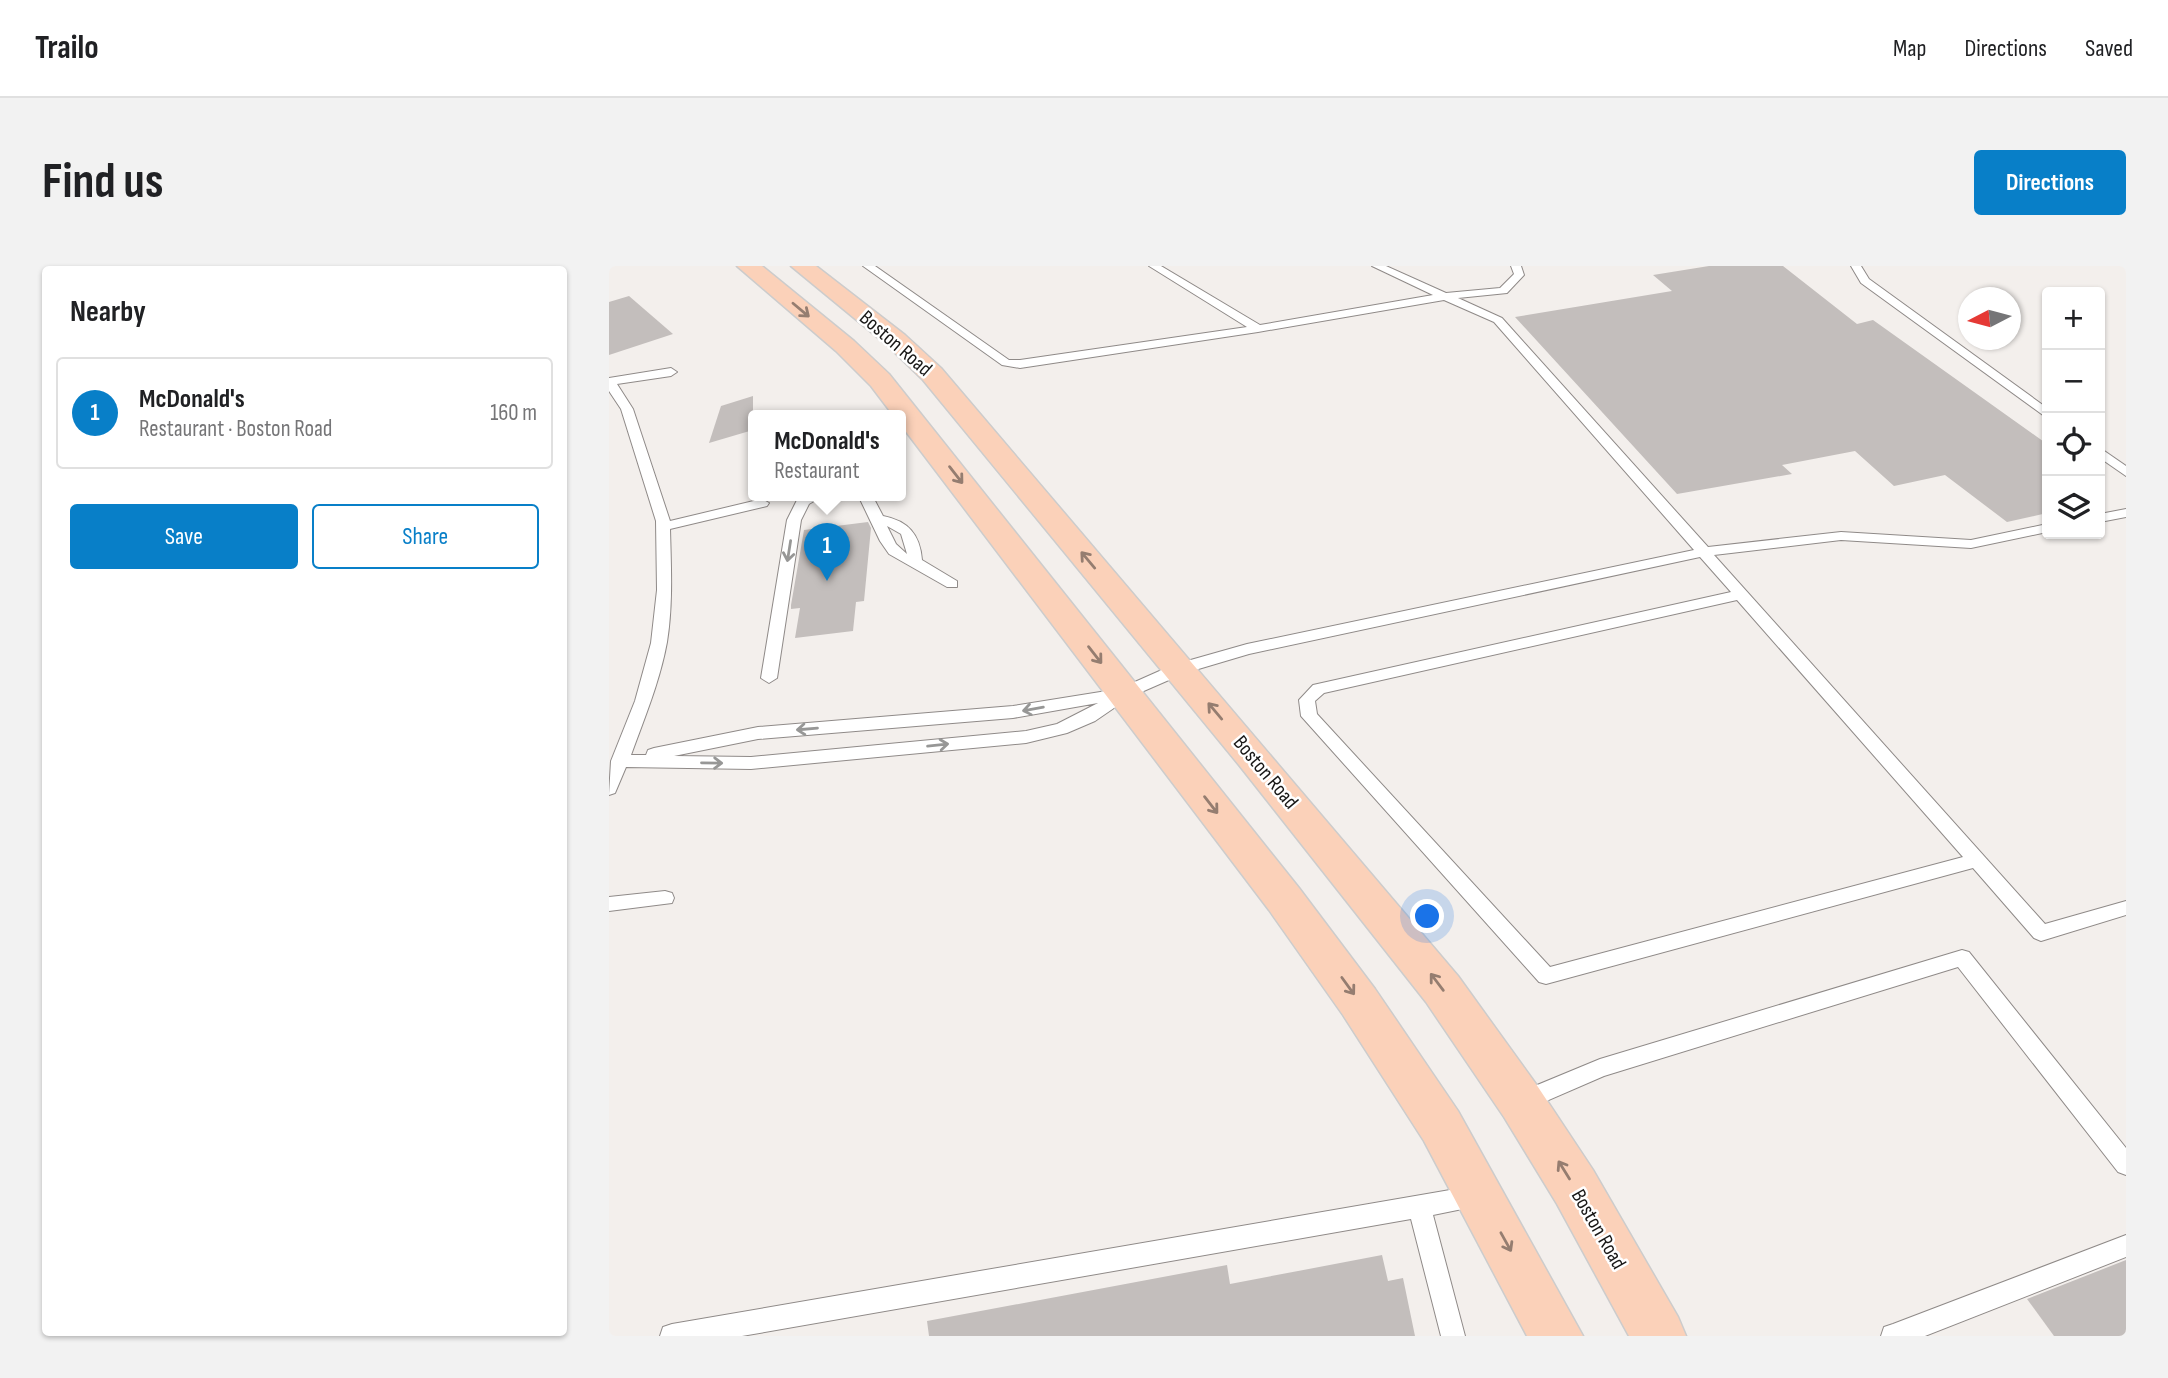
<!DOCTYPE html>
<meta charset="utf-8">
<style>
body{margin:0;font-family:"Sofia Sans Condensed",sans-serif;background:#f2f2f2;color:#202124}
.controls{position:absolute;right:21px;top:21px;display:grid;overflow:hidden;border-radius:7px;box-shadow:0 2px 5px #0004}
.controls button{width:63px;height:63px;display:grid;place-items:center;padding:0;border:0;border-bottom:2px solid #e0e0e0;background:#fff;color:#202124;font:35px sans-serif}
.compass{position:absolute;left:1349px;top:21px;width:63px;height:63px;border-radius:50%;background:#fff;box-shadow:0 2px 5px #0004;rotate:264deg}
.you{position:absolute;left:819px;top:651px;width:24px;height:24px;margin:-18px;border:5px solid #fff;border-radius:50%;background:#1a73e8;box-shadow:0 0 0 10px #1a73e833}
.badge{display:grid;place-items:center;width:46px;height:46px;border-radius:50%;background:#087fc8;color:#fff;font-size:23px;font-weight:700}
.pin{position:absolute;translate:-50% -58px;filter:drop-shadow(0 2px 4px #0008)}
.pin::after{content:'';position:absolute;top:37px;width:24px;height:21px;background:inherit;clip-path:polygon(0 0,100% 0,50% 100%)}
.popup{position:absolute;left:139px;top:144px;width:158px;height:91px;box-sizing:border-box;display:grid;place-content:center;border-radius:7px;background:#fff;filter:drop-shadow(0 2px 5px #0005);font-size:23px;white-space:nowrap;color:#757577}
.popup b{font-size:26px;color:#202124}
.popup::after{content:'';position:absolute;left:50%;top:100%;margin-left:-14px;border:14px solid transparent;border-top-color:#fff}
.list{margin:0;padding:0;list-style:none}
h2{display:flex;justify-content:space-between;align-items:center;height:91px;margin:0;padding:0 28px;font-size:30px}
h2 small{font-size:23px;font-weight:400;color:#757577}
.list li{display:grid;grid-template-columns:46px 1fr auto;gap:21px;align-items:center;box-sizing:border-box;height:112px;margin:0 14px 14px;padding:0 14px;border:2px solid #e0e0e0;border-radius:7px}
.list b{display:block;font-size:26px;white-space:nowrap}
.list p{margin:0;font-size:23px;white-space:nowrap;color:#757577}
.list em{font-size:23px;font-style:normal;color:#757577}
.actions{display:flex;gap:14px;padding:21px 28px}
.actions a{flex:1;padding:16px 0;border:2px solid #087fc8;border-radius:7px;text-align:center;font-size:24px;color:#087fc8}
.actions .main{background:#087fc8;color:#fff}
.icon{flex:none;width:38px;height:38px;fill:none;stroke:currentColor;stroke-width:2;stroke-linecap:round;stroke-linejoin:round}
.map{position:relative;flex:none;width:1517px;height:1070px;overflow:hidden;border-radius:7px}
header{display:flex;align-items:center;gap:42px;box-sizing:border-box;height:98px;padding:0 35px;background:#fff;border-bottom:2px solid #e0e0e0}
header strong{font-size:33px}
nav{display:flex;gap:38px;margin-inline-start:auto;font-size:24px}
.intro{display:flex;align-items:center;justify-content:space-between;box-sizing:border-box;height:168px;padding:0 42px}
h1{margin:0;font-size:49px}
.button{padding:18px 32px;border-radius:7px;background:#087fc8;color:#fff;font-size:24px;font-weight:700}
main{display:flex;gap:42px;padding:0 42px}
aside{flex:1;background:#fff;border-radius:7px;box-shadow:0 2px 5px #0004}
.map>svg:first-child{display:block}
</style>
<header>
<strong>Trailo</strong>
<nav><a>Map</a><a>Directions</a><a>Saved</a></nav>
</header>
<div class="intro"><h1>Find us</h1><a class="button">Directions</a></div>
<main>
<aside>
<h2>Nearby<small></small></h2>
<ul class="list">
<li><span class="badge">1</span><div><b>McDonald's</b><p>Restaurant · Boston Road</p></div><em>160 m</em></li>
</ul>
<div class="actions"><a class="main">Save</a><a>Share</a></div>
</aside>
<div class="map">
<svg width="1517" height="1070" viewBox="0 0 1517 1070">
<rect width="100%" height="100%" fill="#f3efec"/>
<g fill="#c3bebc">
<path d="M1100,0H1174L1248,58L1264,54L1438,178V247L1398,256L1336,209L1285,220L1246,185L1173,199L1183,208L1068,228L906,51L1063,25L1044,9Z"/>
<path d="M20,30L64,68L0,89V36Z"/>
<path d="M144,130V164L100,177L112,140Z"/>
<path d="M259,256L262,262L255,335L247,336L244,365L186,372L191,342L182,343V339L195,264Z"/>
<path d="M773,989L779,1015L794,1012L806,1070H320L318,1055L618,999L621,1018Z"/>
<path d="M1517,994V1070H1445L1418,1033Z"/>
</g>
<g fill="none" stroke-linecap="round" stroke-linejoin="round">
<g stroke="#8f8a88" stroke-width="2">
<g id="lane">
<path d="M254,0H266L400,94H411L638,61L540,0H552L651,59L824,29L763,0H777L837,27L891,22L905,8L902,0H912L915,9L898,27L849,32L893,52L1099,281L1232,266L1362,274L1438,258V266L1362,282L1232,274L1105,289L1436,658L1517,635V649L1432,675L1425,672L1364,602L937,718L930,716L692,450L690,434L704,419L1122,326L1091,291L640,388L576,407L521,431L486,455L458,467L417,477L142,503L17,501L6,527L0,529L2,495L26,435L42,377L48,324L47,255L12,143L0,125V112L62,102L68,106L62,110L8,118L24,143L61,255L153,233L160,237L158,240L61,263C62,301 64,339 58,376C51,415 35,453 22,489H37L39,484L45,482L149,461L404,440L510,423L564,399L638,378L1085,284L885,56L835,34L649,66L411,102L393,99ZM1128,334L1354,591L941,701L708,448L706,435L715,427ZM489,437L448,458L417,465L142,491L65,490L149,473L404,452Z"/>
<path d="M1242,0H1252L1260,13L1438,142V152L1252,17Z"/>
<path d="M1491,182L1517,200V210L1491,192Z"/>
<path d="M196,229H215L200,238L192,254L168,412L160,417L152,412L178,254L189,232Z"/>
<path d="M249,229H263L274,250C299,255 311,268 313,294L348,315V321H338L280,288L271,275ZM278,260L292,268L298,288L287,278Z"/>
<path d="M1517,243V251L1491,256V248Z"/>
<path d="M56,625L63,627L65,632L63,637L0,645V631Z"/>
<path d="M1353,684L1360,686L1517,882V909L1509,906L1349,701L995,810L912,846L904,843L901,836L904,829L991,793Z"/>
<path d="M870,919L878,922L881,930L878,938L824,949L856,1070H832L802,953L133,1070H51L54,1061L63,1058Z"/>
<path d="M1517,969V991L1316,1070H1272L1275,1061L1284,1058Z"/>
</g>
</g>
<g stroke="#ccc" stroke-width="3">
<g id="primary">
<path d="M128,0H153L245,75L280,108L690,622L766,723L849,845L974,1070H918L815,875L734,749L660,644L292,159V149H284L262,120L227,85Z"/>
<path d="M182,0H207L296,69L332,102L849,710L929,821L984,904L1069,1051L1077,1070H1020L948,938L895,851L817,736L630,499L314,114L278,79Z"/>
</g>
</g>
<use href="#lane" fill="#fff" fill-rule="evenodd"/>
<use href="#primary" fill="#fbd1b9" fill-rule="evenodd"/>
</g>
<defs><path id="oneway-shaft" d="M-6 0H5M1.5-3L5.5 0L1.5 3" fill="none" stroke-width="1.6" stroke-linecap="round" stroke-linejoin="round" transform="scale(1.75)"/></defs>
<g stroke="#957d70">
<use href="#oneway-shaft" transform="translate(192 44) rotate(40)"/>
<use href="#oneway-shaft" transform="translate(347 209) rotate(52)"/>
<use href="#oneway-shaft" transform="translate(479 294) rotate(-130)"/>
<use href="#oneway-shaft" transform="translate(486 389) rotate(52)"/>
<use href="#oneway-shaft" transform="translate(606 445) rotate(-130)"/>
<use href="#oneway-shaft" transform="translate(602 539) rotate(52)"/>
<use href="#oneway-shaft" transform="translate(828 716) rotate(-127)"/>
<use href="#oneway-shaft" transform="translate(739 720) rotate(54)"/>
<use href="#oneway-shaft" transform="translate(955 904) rotate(-122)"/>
<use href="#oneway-shaft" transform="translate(897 976) rotate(61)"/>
</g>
<g stroke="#979796">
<use href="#oneway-shaft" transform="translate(180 285) rotate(99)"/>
<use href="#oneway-shaft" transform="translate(424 443) rotate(170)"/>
<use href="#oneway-shaft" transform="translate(198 463) rotate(175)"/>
<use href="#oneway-shaft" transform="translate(329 479) rotate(-6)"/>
<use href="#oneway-shaft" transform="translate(103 497) rotate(1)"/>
</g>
<g text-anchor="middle" stroke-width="5" stroke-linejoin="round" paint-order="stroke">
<g font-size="21" fill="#181716" stroke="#fff">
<text transform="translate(287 77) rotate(41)" y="7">Boston Road</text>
<text transform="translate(657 506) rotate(50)" y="7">Boston Road</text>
<text transform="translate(990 963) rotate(60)" y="7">Boston Road</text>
</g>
</g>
</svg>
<div class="controls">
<button>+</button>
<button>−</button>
<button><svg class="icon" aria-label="locate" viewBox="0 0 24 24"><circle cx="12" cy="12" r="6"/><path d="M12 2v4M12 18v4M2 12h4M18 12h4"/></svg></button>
<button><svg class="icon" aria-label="layers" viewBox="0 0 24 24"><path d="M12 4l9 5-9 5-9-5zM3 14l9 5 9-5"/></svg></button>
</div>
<svg class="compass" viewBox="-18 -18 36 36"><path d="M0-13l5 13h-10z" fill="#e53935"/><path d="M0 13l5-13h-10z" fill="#757577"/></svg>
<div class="you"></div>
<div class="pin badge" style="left:218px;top:315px">1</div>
<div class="popup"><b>McDonald's</b>Restaurant</div>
</div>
</main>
